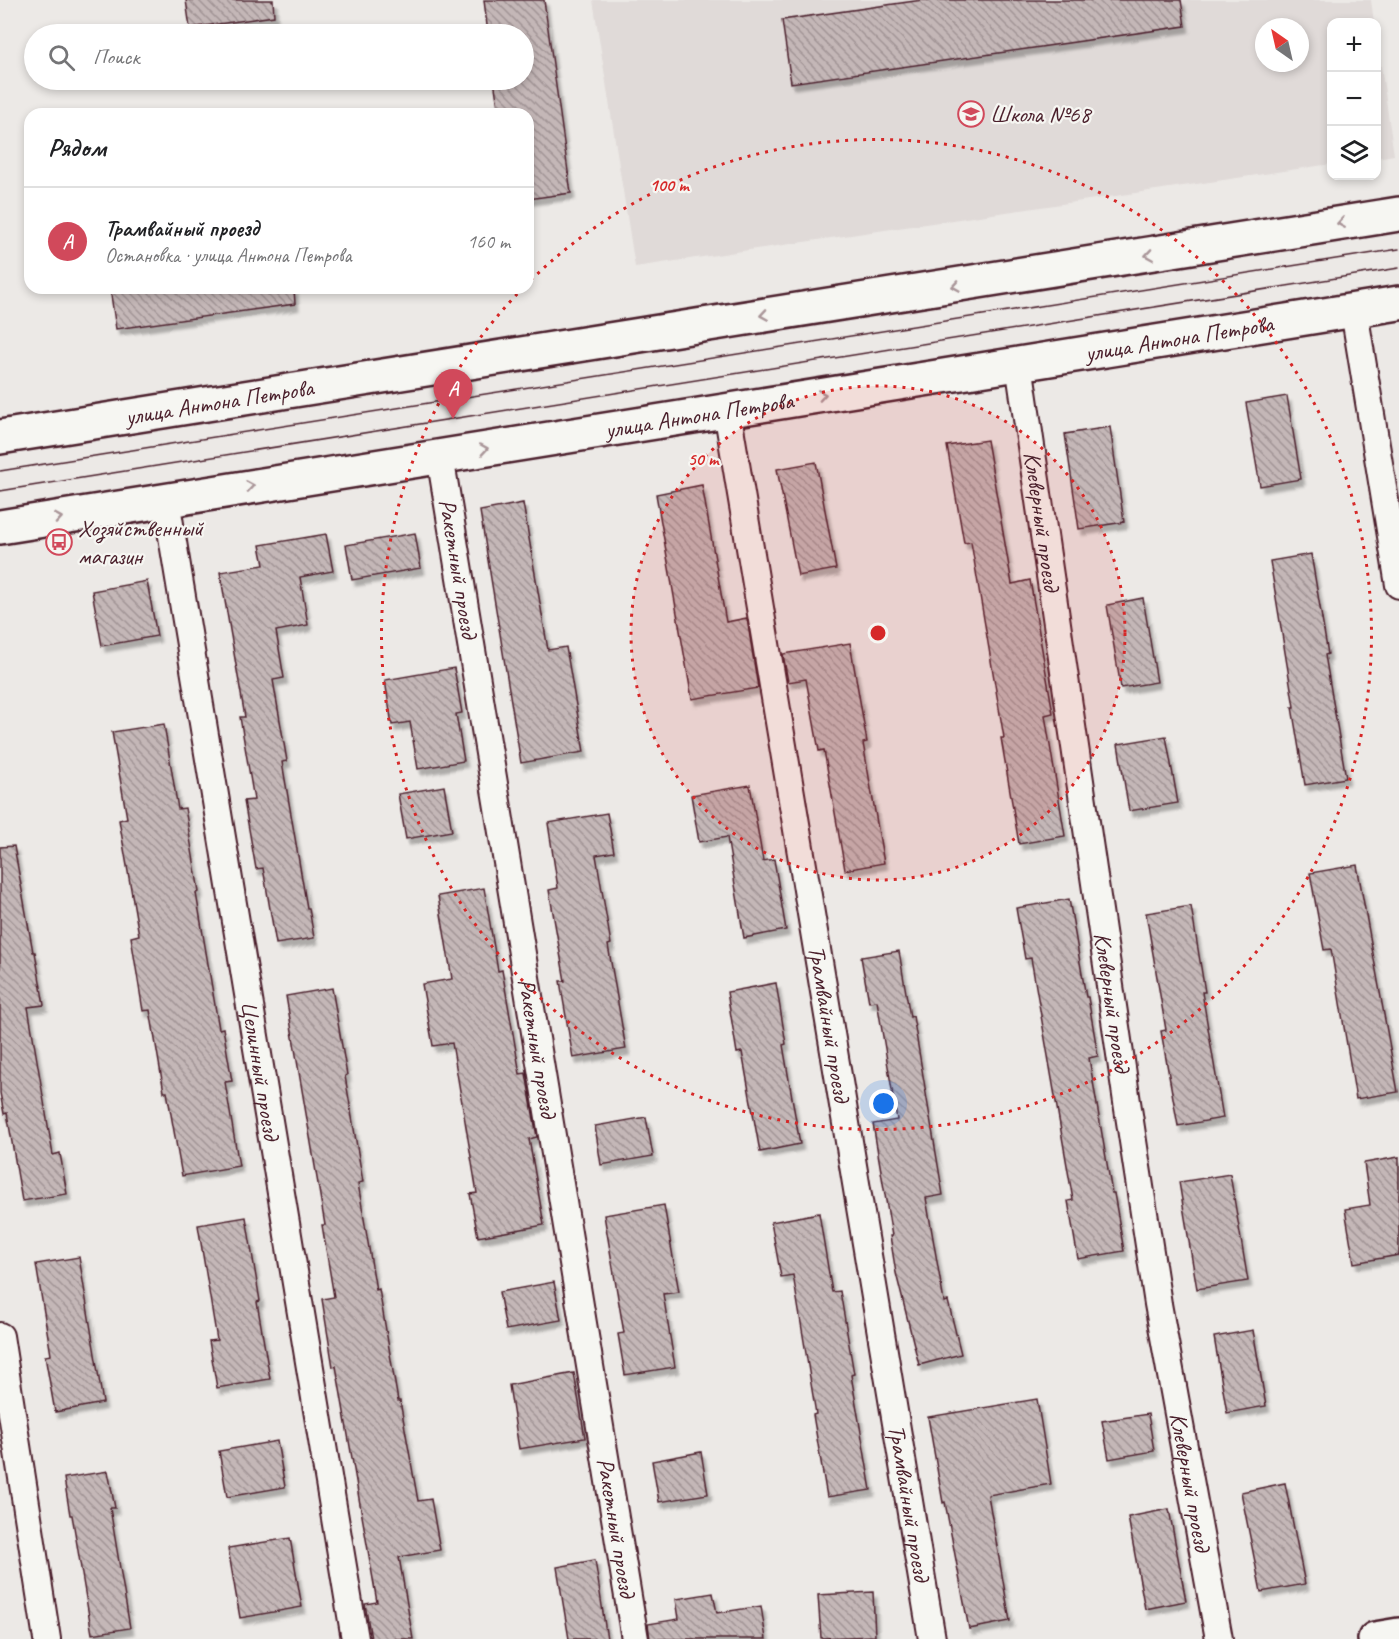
<!DOCTYPE html>
<html lang="ru">
<meta charset="utf-8">
<style>
body{margin:0;font-family:Caveat,sans-serif;background:#f6f6f6;color:#202124}
.controls{position:absolute;right:18px;top:18px;display:grid;overflow:hidden;border-radius:12px;box-shadow:0 3px 9px #0003}
.controls button{width:54px;height:54px;display:grid;place-items:center;padding:0;border:0;border-bottom:2px solid #e0e0e0;background:#fff;color:#202124;font:30px sans-serif}
.compass{position:absolute;left:1255px;top:18px;width:54px;height:54px;border-radius:50%;background:#fff;box-shadow:0 3px 9px #0003;rotate:326deg}
.you{position:absolute;left:884px;top:1104px;width:21px;height:21px;margin:-15px;border:4px solid #fff;border-radius:50%;background:#1a73e8;box-shadow:0 0 0 9px #1a73e833}
.badge{display:grid;place-items:center;width:39px;height:39px;border-radius:50%;background:#d1495b;color:#fff;font-size:20px;font-weight:700}
.pin{position:absolute;translate:-50% -50px;filter:drop-shadow(0 2px 3px #0008)}
.pin::after{content:'';position:absolute;top:32px;width:21px;height:18px;background:inherit;clip-path:polygon(0 0,100% 0,50% 100%)}
.list{margin:0;padding:0;list-style:none}
h2{display:flex;justify-content:space-between;align-items:center;height:78px;margin:0;padding:0 24px;font-size:26px}
h2 small{font-size:20px;font-weight:400;color:#757577}
.list li{display:grid;grid-template-columns:39px 1fr auto;gap:18px;align-items:center;box-sizing:border-box;height:108px;padding:0 24px;border-top:2px solid #e0e0e0}
.list b{display:block;font-size:22px;white-space:nowrap}
.list p{margin:0;font-size:20px;white-space:nowrap;color:#757577}
.list em{font-size:20px;font-style:normal;color:#757577}
.icon{flex:none;width:33px;height:33px;fill:none;stroke:currentColor;stroke-width:2;stroke-linecap:round;stroke-linejoin:round}
.map{position:relative;flex:none;width:1399px;height:1639px;overflow:hidden}
.search{position:absolute;background:#fff;box-shadow:0 3px 9px #0003;left:24px;top:24px;width:510px;height:66px;display:flex;align-items:center;gap:15px;box-sizing:border-box;padding:0 21px;border-radius:33px;color:#757577;font-size:22px}
.panel{position:absolute;background:#fff;box-shadow:0 3px 9px #0003;left:24px;top:108px;width:510px;height:186px;border-radius:18px}
.map>svg:first-child{display:block}
</style>
<div class="map">
<svg width="1399" height="1639" viewBox="0 0 1399 1639">
<defs>
<pattern id="building-back-hatch" width="6" height="6" patternUnits="userSpaceOnUse" patternTransform="scale(1.5)"><rect width="6" height="6" fill="#c4b7b7"/><path d="M-1 5l2 2M0 0l6 6M5-1l2 2" fill="none" stroke="#a19495"/></pattern>
<filter id="shadow"><feDropShadow dx="3.5" dy="6" stdDeviation="1.5" flood-color="#0004"/></filter>
</defs>
<rect width="100%" height="100%" fill="#ece9e6"/>
<filter id="ink" filterUnits="userSpaceOnUse"><feTurbulence type="fractalNoise" baseFrequency=".0167" numOctaves="2"/><feDisplacementMap in="SourceGraphic" scale="12" xChannelSelector="R" yChannelSelector="G"/><feConvolveMatrix kernelMatrix="1 2 1 2 8 2 1 2 1" color-interpolation-filters="sRGB"/></filter>
<g filter="url(#ink)">
<g fill="#e0dad8" fill-rule="evenodd">
<path d="M593,0H1371L1374,22H1332L1331,164L635,267ZM1264,27H1300V63H1264Z"/>
<path d="M1377,38L1394,155L1377,158H1376Z"/>
</g>
<g fill="url(#building-back-hatch)" stroke="#4a1f2b" stroke-width="1.5" filter="url(#shadow)">
<path d="M186,0H273L274,16L190,28Z"/>
<path d="M484,0H544L571,193L528,199V114H499L494,80H524V34H488Z"/>
<path d="M922,0H1181L1185,26L791,83L782,20Z"/>
<path d="M110,288H294L295,304L116,329Z"/>
<path d="M1287,396L1301,479L1260,486L1246,403Z"/>
<path d="M1110,427L1124,522L1079,529L1065,434Z"/>
<path d="M987,440L1012,584L1030,580L1053,713L1045,715L1065,836L1019,844L1001,738H1004L971,542L964,543L947,446Z"/>
<path d="M816,462L836,569L798,576L777,469Z"/>
<path d="M702,485L726,622L747,618L758,688L692,699L656,494Z"/>
<path d="M523,503L548,650L566,647L584,752L521,763L480,511Z"/>
<path d="M415,533L421,568L352,580L346,545Z"/>
<path d="M326,534L333,571L300,577L308,625L276,631L284,678L273,680L287,761L282,762L307,908H309L314,938L276,944L263,868L256,869L244,801L254,800L240,717H245L220,572L264,565L260,545Z"/>
<path d="M1311,554L1328,654L1325,655L1346,778L1305,785L1292,707H1294L1270,561Z"/>
<path d="M147,581L157,636L102,646L92,591Z"/>
<path d="M1143,598L1157,682L1121,688L1107,605Z"/>
<path d="M850,643L867,742L863,743L884,863L845,870L824,750L819,751L806,679L788,682L783,654Z"/>
<path d="M454,668L462,713L456,714L464,761L418,769L410,722L392,725L385,680Z"/>
<path d="M164,724L178,809L185,808L199,892L196,893L219,1029L223,1028L232,1081L225,1082L239,1166L182,1176L167,1092H164L150,1010L143,1011L131,937L139,935L119,820L127,818L112,732Z"/>
<path d="M1166,736L1178,803L1129,811L1118,744Z"/>
<path d="M750,785L763,861L774,859L786,930L744,938L727,837L699,842L691,795Z"/>
<path d="M444,786L452,831L406,839L398,794Z"/>
<path d="M607,813L614,852L596,855L611,944L608,945L626,1049L573,1058L560,981H565L549,890L558,888L548,823Z"/>
<path d="M14,846L33,952H35L44,1005L28,1007L53,1155L60,1153L67,1194L22,1201L7,1113L4,1114L0,1093V847Z"/>
<path d="M1357,865L1398,1092L1356,1099L1331,949L1324,950L1310,873Z"/>
<path d="M484,888L498,971L502,970L520,1074L526,1073L537,1137L529,1139L544,1225L478,1237L470,1194L477,1193L452,1043L433,1046L422,984L452,979L438,896Z"/>
<path d="M1069,899L1086,997H1088L1098,1056L1089,1058L1112,1193H1114L1124,1251L1078,1259L1068,1201L1073,1200L1031,958L1025,959L1016,908Z"/>
<path d="M1191,906L1205,992H1202L1223,1118L1178,1126L1161,1031L1166,1030L1146,913Z"/>
<path d="M899,951L910,1017L913,1016L943,1195L926,1198L944,1302L948,1301L961,1354L919,1365L896,1273L890,1236H892L873,1124L897,1120L877,1001L869,1002L861,957Z"/>
<path d="M776,983L786,1044L783,1045L800,1144L760,1152L742,1052L737,1053L727,992Z"/>
<path d="M332,988L347,1075L345,1076L363,1182L358,1183L376,1290L379,1289L398,1401H400L418,1501L431,1499L440,1550L399,1557L413,1639H371L365,1604L377,1602L336,1366L333,1367L322,1299L334,1297L322,1225H325L286,996Z"/>
<path d="M646,1117L653,1156L601,1165L595,1126Z"/>
<path d="M1399,1157V1255L1354,1263L1345,1209L1370,1205L1364,1163Z"/>
<path d="M1230,1174L1248,1281L1197,1289L1179,1182Z"/>
<path d="M664,1205L679,1292L663,1294L675,1367L625,1375L618,1334L624,1333L604,1215Z"/>
<path d="M819,1213L832,1292L840,1291L854,1374L851,1375L871,1490L827,1497L813,1415L816,1414L793,1275L781,1277L771,1222Z"/>
<path d="M246,1217L260,1301L257,1302L270,1379L217,1388L209,1341L217,1340L198,1225Z"/>
<path d="M79,1257L103,1403L55,1412L45,1356L51,1355L36,1264Z"/>
<path d="M554,1282L561,1320L506,1330L499,1292Z"/>
<path d="M1253,1330L1266,1406L1227,1413L1214,1337Z"/>
<path d="M574,1373L585,1438L519,1449L509,1385Z"/>
<path d="M1037,1399L1051,1484L988,1495L1010,1621L969,1629L945,1502L943,1503L928,1417Z"/>
<path d="M1148,1414L1154,1451L1109,1459L1102,1421Z"/>
<path d="M277,1441L285,1487L227,1497L219,1451Z"/>
<path d="M701,1452L708,1494L659,1502L652,1461Z"/>
<path d="M108,1471L115,1508H110L130,1628L92,1634L72,1515H70L64,1478Z"/>
<path d="M1285,1483L1305,1584L1261,1592L1241,1492Z"/>
<path d="M1169,1509L1186,1601L1145,1609L1128,1517Z"/>
<path d="M290,1538L302,1607L240,1618L228,1548Z"/>
<path d="M595,1560L607,1639H569L557,1567Z"/>
<path d="M873,1592L875,1636L821,1638L818,1595Z"/>
<path d="M713,1593L717,1613L761,1606L766,1639H650L648,1624L679,1619L676,1599Z"/>
</g>
<g fill="none" stroke-linecap="round" stroke-linejoin="round">
<g stroke="#4a1f2b" stroke-width="30">
<g id="minor">
<path d="M1354,311L1399,585"/>
<path id="s1" d="M1019,364L1127,1102L1158,1304L1219,1639"/>
<path id="s2" d="M727,410L932,1639"/>
<path id="s3" d="M440,456L635,1639"/>
<path id="s4" d="M166,500L355,1639"/>
<path d="M0,1336L47,1639"/>
</g>
</g>
<g stroke="#4a1f2b" stroke-width="38">
<path id="tertiary" d="M1375,1639L1399,1635"/>
</g>
<g stroke="#4a1f2b" stroke-width="38">
<g id="secondary">
<path id="s5" d="M0,437L1399,214"/>
<path id="s6" d="M0,527L1399,303"/>
</g>
</g>
<use href="#minor" stroke="#f6f6f2" stroke-width="26"/>
<use href="#tertiary" stroke="#f6f6f2" stroke-width="33"/>
<use href="#secondary" stroke="#f6f6f2" stroke-width="33"/>
<g stroke="#4a1f2b" stroke-width="1.5">
<path d="M0,471L1399,249"/>
<path d="M0,491L1399,268"/>
</g>
</g>
<defs><path id="oneway-chevron" d="M-2-3.5L2.5 0L-2 3.5" fill="none" stroke-width="1.6" stroke-linecap="round" stroke-linejoin="round" transform="scale(1.5)"/></defs>
<g stroke="#a99598">
<use href="#oneway-chevron" transform="translate(1341 223) rotate(171)"/>
<use href="#oneway-chevron" transform="translate(1149 255) rotate(171)"/>
<use href="#oneway-chevron" transform="translate(956 286) rotate(171)"/>
<use href="#oneway-chevron" transform="translate(764 315) rotate(171)"/>
<use href="#oneway-chevron" transform="translate(822 395) rotate(-9)"/>
<use href="#oneway-chevron" transform="translate(484 449) rotate(-9)"/>
<use href="#oneway-chevron" transform="translate(250 486) rotate(-9)"/>
<use href="#oneway-chevron" transform="translate(58 518) rotate(-9)"/>
</g>
</g>
<circle cx="878" cy="633" r="247" fill="#d62828" fill-opacity=".12"/>
<g fill="none" stroke="#d62828" stroke-width="3" stroke-dasharray="3 6">
<circle cx="878" cy="633" r="247"/>
<path d="M531 280A495 495 0 1 1 522 289"/>
</g>
<defs>
<g id="school-ring" transform="scale(1.35)"><circle r="9.5" fill="#f6f6f2" stroke="#d1495b" stroke-width="1.5"/><path d="M0-5L7-2L0 1L-7-2ZM-4 1L0 2.5L4 1V4Q0 6-4 4Z" fill="#d1495b"/></g>
<g id="bus-ring" transform="scale(1.35)"><circle r="9.5" fill="#f6f6f2" stroke="#d1495b" stroke-width="1.5"/><path d="M-5-6H5V4H4V6H2V4H-2V6H-4V4H-5ZM-3.5-4V0h7V-4ZM-3.5 1.2v1.5H-2V1.2ZM2 1.2v1.5H3.5V1.2Z" fill="#d1495b"/></g>
</defs>
<g fill-rule="evenodd">
<use href="#school-ring" x="971" y="114"/>
<use href="#bus-ring" x="59" y="542"/>
</g>
<g text-anchor="middle" stroke-width="4.5" stroke-linejoin="round" paint-order="stroke">
<g font-size="24" fill="#4a1f2b" stroke="#f6f6f2" text-anchor="start">
<text x="990" y="122">Школа №68</text>
<text x="78" y="536">Хозяйственный<tspan x="78" dy="28">магазин</tspan></text>
</g>
<g font-size="24" fill="#4a1f2b" stroke="#f6f6f2">
<text dy="8" stroke="none"><textPath href="#s6" startOffset="1194">улица Антона Петрова</textPath></text>
<text dy="8" stroke="none"><textPath href="#s5" startOffset="222">улица Антона Петрова</textPath></text>
<text dy="8" stroke="none"><textPath href="#s6" startOffset="708">улица Антона Петрова</textPath></text>
<text dy="8" stroke="none"><textPath href="#s1" startOffset="159">Клеверный проезд</textPath></text>
<text dy="8" stroke="none"><textPath href="#s3" startOffset="114">Ракетный проезд</textPath></text>
<text dy="8" stroke="none"><textPath href="#s1" startOffset="645">Клеверный проезд</textPath></text>
<text dy="8" stroke="none"><textPath href="#s2" startOffset="622">Трамвайный проезд</textPath></text>
<text dy="8" stroke="none"><textPath href="#s3" startOffset="600">Ракетный проезд</textPath></text>
<text dy="8" stroke="none"><textPath href="#s4" startOffset="578">Целинный проезд</textPath></text>
<text dy="8" stroke="none"><textPath href="#s1" startOffset="1131">Клеверный проезд</textPath></text>
<text dy="8" stroke="none"><textPath href="#s2" startOffset="1108">Трамвайный проезд</textPath></text>
<text dy="8" stroke="none"><textPath href="#s3" startOffset="1086">Ракетный проезд</textPath></text>
</g>
</g>
<circle cx="878" cy="633" r="9" fill="#d62828" stroke="#f6f6f2" stroke-width="3"/>
<g font-size="18" text-anchor="middle" font-weight="bold" fill="#d62828" stroke="#f6f6f2" stroke-width="4.5" stroke-linejoin="round" paint-order="stroke">
<text x="669" y="191">100 m</text>
<text x="703" y="465">50 m</text>
</g>
</svg>
<div class="controls">
<button>+</button>
<button>−</button>
<button><svg class="icon" aria-label="layers" viewBox="0 0 24 24"><path d="M12 4l9 5-9 5-9-5zM3 14l9 5 9-5"/></svg></button>
</div>
<svg class="compass" viewBox="-18 -18 36 36"><path d="M0-13l5 13h-10z" fill="#e53935"/><path d="M0 13l5-13h-10z" fill="#757577"/></svg>
<div class="you"></div>
<div class="pin badge" style="left:453px;top:419px">A</div>
<div class="search"><svg class="icon" aria-label="search" viewBox="0 0 24 24"><circle cx="10" cy="10" r="6"/><path d="M15 15l6 6"/></svg>Поиск</div>
<section class="panel">
<h2>Рядом<small></small></h2>
<ul class="list">
<li><span class="badge">A</span><div><b>Трамвайный проезд</b><p>Остановка · улица Антона Петрова</p></div><em>160 m</em></li>
</ul>
</section>
</div>
